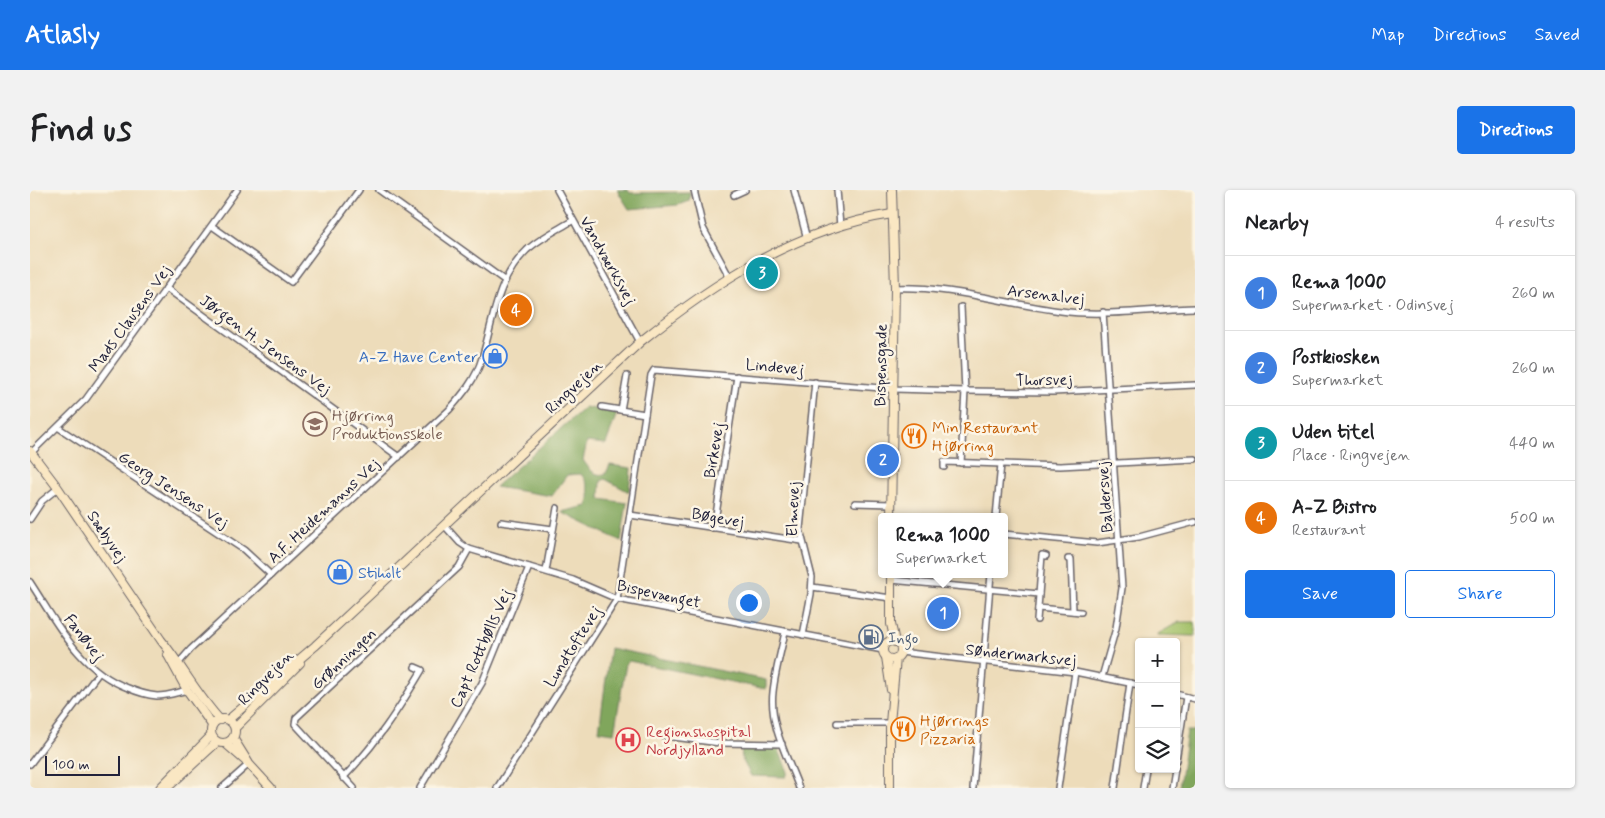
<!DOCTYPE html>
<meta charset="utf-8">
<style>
body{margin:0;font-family:Mynerve,sans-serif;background:#f2f2f2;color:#202124}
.controls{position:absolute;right:15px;bottom:15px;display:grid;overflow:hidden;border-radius:5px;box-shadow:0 1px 4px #0004}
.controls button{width:45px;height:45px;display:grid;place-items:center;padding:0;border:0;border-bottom:1px solid #e0e0e0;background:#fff;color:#202124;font:25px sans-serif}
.scale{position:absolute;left:15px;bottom:12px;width:75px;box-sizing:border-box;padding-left:5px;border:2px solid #22223b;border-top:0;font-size:14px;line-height:18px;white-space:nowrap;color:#22223b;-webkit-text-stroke:4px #fcf5e5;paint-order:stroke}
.you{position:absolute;left:718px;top:412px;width:18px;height:18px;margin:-12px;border:4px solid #fff;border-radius:50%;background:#1a73e8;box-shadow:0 0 0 8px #1a73e833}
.badge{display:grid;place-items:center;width:32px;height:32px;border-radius:50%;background:#1a73e8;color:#fff;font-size:16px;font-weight:700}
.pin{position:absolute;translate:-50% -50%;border:2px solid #fff;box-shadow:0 1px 5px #0006}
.popup{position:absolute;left:848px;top:323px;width:130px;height:65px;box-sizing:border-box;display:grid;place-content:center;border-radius:5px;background:#fff;filter:drop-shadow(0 1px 4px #0005);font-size:16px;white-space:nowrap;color:#757577}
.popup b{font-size:19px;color:#202124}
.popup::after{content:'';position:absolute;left:50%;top:100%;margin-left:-10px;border:10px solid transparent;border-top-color:#fff}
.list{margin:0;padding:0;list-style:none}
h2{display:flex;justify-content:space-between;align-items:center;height:65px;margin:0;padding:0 20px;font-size:21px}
h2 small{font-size:16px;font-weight:400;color:#757577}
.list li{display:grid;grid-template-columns:32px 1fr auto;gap:15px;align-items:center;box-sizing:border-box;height:75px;padding:0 20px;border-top:1px solid #e0e0e0}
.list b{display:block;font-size:19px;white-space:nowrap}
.list p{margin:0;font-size:16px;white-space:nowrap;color:#757577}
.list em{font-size:16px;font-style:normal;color:#757577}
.actions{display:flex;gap:10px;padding:15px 20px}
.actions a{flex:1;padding:11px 0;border:1px solid #1a73e8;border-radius:5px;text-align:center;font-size:18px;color:#1a73e8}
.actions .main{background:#1a73e8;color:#fff}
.icon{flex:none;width:28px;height:28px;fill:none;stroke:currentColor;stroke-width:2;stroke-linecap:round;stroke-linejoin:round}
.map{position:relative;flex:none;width:1165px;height:598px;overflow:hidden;border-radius:5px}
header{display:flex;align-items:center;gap:30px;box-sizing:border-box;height:70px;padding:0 25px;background:#1a73e8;color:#fff}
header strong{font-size:24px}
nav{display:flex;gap:28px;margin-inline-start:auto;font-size:18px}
.intro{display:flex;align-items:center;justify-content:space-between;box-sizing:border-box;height:120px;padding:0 30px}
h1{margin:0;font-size:35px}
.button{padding:12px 22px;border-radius:5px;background:#1a73e8;color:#fff;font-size:18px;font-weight:700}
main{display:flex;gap:30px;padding:0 30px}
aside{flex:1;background:#fff;border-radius:5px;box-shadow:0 1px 4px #0004}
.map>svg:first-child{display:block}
</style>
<header>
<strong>Atlasly</strong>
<nav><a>Map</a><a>Directions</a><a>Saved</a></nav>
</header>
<div class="intro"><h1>Find us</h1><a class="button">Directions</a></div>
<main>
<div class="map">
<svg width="1165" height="598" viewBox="0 0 1165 598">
<rect width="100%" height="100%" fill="#fcf5e5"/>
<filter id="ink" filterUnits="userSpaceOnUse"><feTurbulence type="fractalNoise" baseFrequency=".02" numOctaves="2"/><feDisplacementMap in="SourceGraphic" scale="10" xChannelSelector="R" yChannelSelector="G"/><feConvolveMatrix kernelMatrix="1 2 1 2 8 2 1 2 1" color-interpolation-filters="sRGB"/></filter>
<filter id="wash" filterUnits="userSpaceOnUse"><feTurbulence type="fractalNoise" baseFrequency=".0096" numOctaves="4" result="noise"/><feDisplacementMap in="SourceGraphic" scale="20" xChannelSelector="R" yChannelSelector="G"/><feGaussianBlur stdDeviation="1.12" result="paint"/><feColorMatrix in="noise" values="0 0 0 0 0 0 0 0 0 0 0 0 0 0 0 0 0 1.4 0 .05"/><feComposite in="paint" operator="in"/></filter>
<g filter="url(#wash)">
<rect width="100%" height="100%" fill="#eddcba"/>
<path fill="#a1bf66" stroke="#627050" d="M1149,432H1165V446L1126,445Z"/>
<g fill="#80a65b" stroke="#51644b">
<path d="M587,0H598L600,3L660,2L659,11L648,15L599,19Z"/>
<path d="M555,217L587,223L576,254L557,252L553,270C560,280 563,285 575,285L580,275L601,278L599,302L575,289L571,291L570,309L597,313L591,351L531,322L557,316C562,305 558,293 551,284L537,285L522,306L465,297Z"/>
<path d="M580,458L736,490V499L599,471L596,474L584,543L569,541Z"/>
<path d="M1157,541H1165V598H1149Z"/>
<path d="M711,557L748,558L758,582L756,587L721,586L712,569Z"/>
</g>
</g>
<g filter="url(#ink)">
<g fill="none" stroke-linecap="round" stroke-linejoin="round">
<g stroke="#696367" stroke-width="8">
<g id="street">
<path d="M349,0L474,90"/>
<path d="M527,0L610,152"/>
<path d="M664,0L673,38L700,88"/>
<path d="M764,0L777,49"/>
<path d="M807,0L810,36"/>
<path d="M704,5L715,0"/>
<path d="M182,36L261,92L329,0"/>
<path d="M136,98L369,267"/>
<path d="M865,98C921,96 976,114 1031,121C1072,127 1124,119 1165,118"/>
<path d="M931,117L935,201L931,273"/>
<path d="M572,217L615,224"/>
<path d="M591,220L597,186"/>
<path d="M29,238L214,360L241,385"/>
<path d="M2,262L56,209L207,0"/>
<path d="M914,277V272L1030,276L1165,269"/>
<path d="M825,313L861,314"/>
<path d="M600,325L772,351"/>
<path d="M966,327L971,274"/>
<path d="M0,329L12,311L28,298"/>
<path d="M471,332L523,339"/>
<path d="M414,335L430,353L439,359L543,390L587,409L853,460"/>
<path d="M684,338L707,186"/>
<path d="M974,344L1067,353L1109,347L1165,332"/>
<path d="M1016,366L1012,365L1008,418L1051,422"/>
<path d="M1038,369H1041L1043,421"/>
<path d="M516,381L527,318"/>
<path d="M861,390L1009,404"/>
<path d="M0,392C27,433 49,480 98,498C107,502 117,505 127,506C138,506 148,502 158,500"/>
<path d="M782,397L861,408"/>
<path d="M1007,430L1008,418"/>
<path d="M755,442C751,462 745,482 743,502C739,535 758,568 769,598"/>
<path d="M773,445L781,404L782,387L770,339L785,192"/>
<path d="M870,462L1045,482L1109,495"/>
<path d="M146,476L161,459L419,220C433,204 446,189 452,168C464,129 466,90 497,60C510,48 527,40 542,31"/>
<path d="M1072,487L1086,438L1092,398L1073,122"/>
<path d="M1146,504L1165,509"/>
<path d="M807,533H860"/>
<path d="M620,544L690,553L752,554"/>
<path d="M1146,570L1156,507"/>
<path d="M0,574L68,484"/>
<path d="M313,588C347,553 367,522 392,480L385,477"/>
<path d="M192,598L219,574"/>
<path d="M324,598L265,534L266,528L429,377L439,359"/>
<path d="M390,598L452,493L499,377"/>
<path d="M467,598L587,409L621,185L624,180L864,199L935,201L1023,202L1165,195"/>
<path d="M943,598L961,384"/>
<path d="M1028,598L1045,482"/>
<path d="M1085,598L1100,493"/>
<path d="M1113,598L1116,579"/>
<path d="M1142,598L1145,579"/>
</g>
</g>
<g stroke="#696367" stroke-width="10">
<g id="secondary">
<path d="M0,261L28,298L131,450C152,476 167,505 190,530"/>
<path d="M861,327L865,98L862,0"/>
<path d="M861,384V434L865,452"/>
<circle cx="862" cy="460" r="9"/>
<path d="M138,465L157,500L182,535"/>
<path d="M856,467L861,500"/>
<circle cx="193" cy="541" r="12"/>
<path d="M198,530L285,456L610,152C683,93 768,38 862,24"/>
<path d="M205,538L270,473"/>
<path d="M203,548L218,572"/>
<path d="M195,553L219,574L241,598"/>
<path d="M130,598L181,546"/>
<path d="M137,598L187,552"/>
<path d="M860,598V533L866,468"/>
</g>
</g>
<use href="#street" stroke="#fff" stroke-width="5"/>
<use href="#secondary" stroke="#fae7c3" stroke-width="8"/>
</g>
</g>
<defs>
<g id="shop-ring" transform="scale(1.25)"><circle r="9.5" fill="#fcf5e5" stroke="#3f7fe0" stroke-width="1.5"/><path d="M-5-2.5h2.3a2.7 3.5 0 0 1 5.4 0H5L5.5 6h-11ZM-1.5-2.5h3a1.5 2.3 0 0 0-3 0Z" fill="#3f7fe0"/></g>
<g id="school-ring" transform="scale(1.25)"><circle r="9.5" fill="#fcf5e5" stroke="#8d6e63" stroke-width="1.5"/><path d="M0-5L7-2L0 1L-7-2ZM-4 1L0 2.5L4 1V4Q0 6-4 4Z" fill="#8d6e63"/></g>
<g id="restaurant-ring" transform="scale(1.25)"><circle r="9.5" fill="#fcf5e5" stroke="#e8710a" stroke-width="1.5"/><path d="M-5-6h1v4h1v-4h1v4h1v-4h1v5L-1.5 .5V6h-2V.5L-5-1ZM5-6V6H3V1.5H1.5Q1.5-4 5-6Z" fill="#e8710a"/></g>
<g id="fuel-ring" transform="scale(1.25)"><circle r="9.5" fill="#fcf5e5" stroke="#5c6f8a" stroke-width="1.5"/><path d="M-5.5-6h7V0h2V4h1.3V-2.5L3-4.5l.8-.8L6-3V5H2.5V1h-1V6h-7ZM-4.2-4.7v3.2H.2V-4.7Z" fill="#5c6f8a"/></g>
<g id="hospital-ring" transform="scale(1.25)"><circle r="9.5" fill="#fcf5e5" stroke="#e0444e" stroke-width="1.5"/><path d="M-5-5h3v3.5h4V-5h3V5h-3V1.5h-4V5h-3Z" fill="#e0444e"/></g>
</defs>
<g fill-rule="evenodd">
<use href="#shop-ring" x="465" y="166"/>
<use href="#school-ring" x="285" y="234"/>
<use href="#restaurant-ring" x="884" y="246"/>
<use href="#shop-ring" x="310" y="382"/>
<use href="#fuel-ring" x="841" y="447"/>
<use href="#restaurant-ring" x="873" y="539"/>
<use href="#hospital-ring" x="598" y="550"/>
</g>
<g text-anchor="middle" stroke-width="5" stroke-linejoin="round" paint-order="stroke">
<g font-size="16" fill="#22223b" stroke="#fcf5e5">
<text transform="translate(579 70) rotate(61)" y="6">Vandværksvej</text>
<text transform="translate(1016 104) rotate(7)" y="6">Arsenalvej</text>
<text transform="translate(99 128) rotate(-54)" y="6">Mads Clausens Vej</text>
<text transform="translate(236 154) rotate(36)" y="6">Jørgen H. Jensens Vej</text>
<text transform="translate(850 175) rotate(-89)" y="6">Bispensgade</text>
<text transform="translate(745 176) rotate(5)" y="6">Lindevej</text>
<text transform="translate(1014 189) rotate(-1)" y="6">Thorsvej</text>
<text transform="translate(543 196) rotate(-43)" y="6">Ringvejen</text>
<text transform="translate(683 260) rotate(-81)" y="6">Birkevej</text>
<text transform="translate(144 299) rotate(33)" y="6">Georg Jensens Vej</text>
<text transform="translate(1074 307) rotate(-94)" y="6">Baldersvej</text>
<text transform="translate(762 319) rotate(-88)" y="6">Elmevej</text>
<text transform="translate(293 320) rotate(-43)" y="6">A.F. Heidemanns Vej</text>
<text transform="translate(688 327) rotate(10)" y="6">Bøgevej</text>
<text transform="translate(78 346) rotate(56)" y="6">Sæbyvej</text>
<text transform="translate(629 403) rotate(12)" y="6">Bispevænget</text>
<text transform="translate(55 447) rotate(52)" y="6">Fanøvej</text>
<text transform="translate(542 456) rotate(-58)" y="6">Lundtoftevej</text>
<text transform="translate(450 458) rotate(-66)" y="6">Capt Rottbølls Vej</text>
<text transform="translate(991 464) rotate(6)" y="6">Søndermarksvej</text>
<text transform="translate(313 468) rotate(-43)" y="6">Grønningen</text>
<text transform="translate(235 487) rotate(-45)" y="6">Ringvejen</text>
</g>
<g font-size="16" fill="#366cbe" stroke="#fcf5e5" text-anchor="end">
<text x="448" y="172">A-Z Have Center</text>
<text x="328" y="388" text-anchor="start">Stiholt</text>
</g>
<g font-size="16" fill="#785e54" stroke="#fcf5e5" text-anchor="start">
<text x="302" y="231">Hjørring<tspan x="302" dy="18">Produktionsskole</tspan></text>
</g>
<g font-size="16" fill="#c56008" stroke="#fcf5e5" text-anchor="start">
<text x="902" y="243">Min Restaurant<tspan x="902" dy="18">Hjørring</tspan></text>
<text x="890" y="536">Hjørrings<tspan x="890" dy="18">Pizzaria</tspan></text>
</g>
<g font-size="16" fill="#4e5e75" stroke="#fcf5e5" text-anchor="start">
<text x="858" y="453">Ingo</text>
</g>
<g font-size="16" fill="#be3a42" stroke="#fcf5e5" text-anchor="start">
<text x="616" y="547">Regionshospital<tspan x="616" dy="18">Nordjylland</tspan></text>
</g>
</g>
</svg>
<div class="controls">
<button>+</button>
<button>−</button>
<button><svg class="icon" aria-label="layers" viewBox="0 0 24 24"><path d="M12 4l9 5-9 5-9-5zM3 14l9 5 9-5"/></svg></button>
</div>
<div class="scale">100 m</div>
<div class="you"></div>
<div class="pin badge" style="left:913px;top:423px;background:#3f7fe0">1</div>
<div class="popup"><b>Rema 1000</b>Supermarket</div>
<div class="pin badge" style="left:853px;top:270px;background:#3f7fe0">2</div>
<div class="pin badge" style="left:732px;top:83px;background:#0f9aa8">3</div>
<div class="pin badge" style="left:486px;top:120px;background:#e8710a">4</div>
</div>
<aside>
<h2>Nearby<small>4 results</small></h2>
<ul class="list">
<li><span class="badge" style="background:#3f7fe0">1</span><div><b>Rema 1000</b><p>Supermarket · Odinsvej</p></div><em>260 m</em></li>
<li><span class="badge" style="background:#3f7fe0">2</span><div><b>Postkiosken</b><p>Supermarket</p></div><em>260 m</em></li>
<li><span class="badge" style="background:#0f9aa8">3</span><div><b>Uden titel</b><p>Place · Ringvejen</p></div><em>440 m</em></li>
<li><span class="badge" style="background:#e8710a">4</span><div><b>A-Z Bistro</b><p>Restaurant</p></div><em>500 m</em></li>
</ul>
<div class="actions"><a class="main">Save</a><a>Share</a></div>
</aside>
</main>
